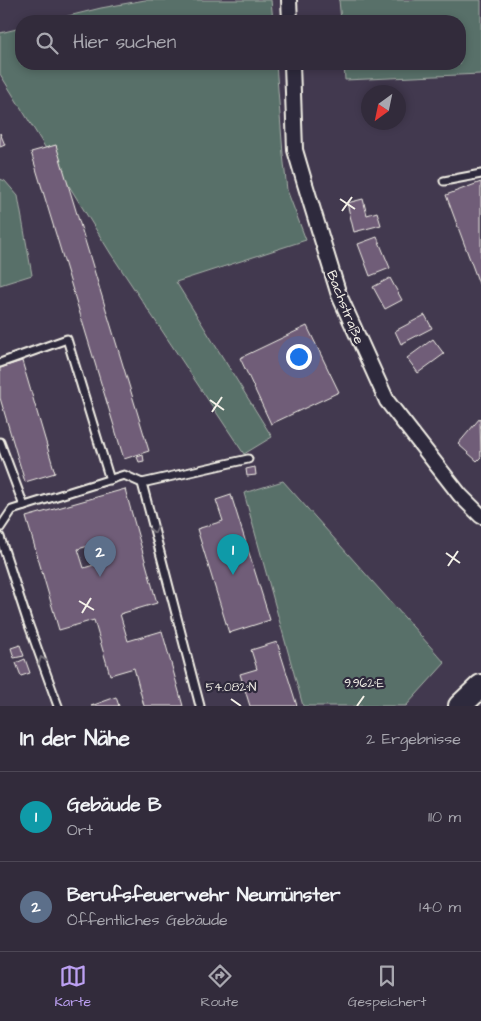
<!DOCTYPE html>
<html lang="de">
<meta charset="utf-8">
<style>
body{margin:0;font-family:"Architects Daughter",sans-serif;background:#3a3342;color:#f1f3f6}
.compass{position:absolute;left:361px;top:85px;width:45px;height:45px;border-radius:50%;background:#322b3b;box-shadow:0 2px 8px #0003;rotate:213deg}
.you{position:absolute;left:298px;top:356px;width:18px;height:18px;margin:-12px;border:4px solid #fff;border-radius:50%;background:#1a73e8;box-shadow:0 0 0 8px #1a73e833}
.badge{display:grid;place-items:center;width:32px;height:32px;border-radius:50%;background:#bca0f2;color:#fff;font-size:16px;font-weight:700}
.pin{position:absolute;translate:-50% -41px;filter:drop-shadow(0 1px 2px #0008)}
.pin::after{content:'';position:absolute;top:26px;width:18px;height:15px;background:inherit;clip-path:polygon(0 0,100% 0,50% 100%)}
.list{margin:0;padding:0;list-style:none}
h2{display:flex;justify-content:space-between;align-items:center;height:65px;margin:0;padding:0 20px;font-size:21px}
h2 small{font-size:16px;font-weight:400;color:#a8a7af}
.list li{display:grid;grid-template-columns:32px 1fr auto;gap:15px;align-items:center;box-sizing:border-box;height:90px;padding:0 20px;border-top:1px solid #4d4755}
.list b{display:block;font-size:19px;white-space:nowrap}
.list p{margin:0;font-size:16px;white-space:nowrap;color:#a8a7af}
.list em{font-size:16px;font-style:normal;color:#a8a7af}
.icon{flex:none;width:28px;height:28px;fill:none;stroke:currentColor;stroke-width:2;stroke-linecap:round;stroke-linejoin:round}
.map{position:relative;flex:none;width:481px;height:706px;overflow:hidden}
.search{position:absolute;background:#322b3b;box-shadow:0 2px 8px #0003;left:15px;right:15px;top:15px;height:55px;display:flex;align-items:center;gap:12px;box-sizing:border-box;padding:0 18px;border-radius:20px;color:#a8a7af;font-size:19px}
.sheet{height:245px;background:#322b3b}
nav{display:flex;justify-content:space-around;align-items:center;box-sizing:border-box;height:70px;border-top:1px solid #4d4755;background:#322b3b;font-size:14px;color:#a8a7af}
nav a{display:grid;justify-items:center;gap:2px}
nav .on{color:#bca0f2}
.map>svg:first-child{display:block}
</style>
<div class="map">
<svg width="481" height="706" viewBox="0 0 481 706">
<rect width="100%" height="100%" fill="#42394f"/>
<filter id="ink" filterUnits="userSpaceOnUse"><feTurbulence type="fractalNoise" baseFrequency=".02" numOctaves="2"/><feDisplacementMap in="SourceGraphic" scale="10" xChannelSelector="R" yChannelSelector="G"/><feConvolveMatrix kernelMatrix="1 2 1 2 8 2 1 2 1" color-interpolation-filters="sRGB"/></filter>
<g filter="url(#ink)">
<g fill="#596f69" stroke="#a6b0a8">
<path d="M145,0H271L273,21H48L101,8Z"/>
<path d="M339,0H481V74L345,80L344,64H460V21H341Z"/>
<path d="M21,28V64H276L283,154L287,190L306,240L176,282L272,437L244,454L111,254L0,74V33Z"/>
<path d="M0,179L5,181L18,196L32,275L0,285Z"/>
<path d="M283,481L445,663L406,706H303L244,493Z"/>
</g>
<g fill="#6f5d78" stroke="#f4f1e8" fill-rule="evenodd">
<path d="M0,133L5,145L0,147Z"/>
<path d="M56,145L149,451L124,459L31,152Z"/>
<path d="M481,182V289L446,195Z"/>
<path d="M363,199L367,215L377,212L381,225L354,232L347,203Z"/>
<path d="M377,237L390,268L370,276L358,244Z"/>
<path d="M390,278L402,300L385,309L373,287Z"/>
<path d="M425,315L432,328L401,344L395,331Z"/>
<path d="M307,326L339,392L271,424L240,358Z"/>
<path d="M433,339L444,354L418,373L407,358Z"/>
<path d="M22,361L55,473L25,482L0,398V368Z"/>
<path d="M480,418L481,457L477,461L458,444Z"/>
<path d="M143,455L144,461L139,462L137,457Z"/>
<path d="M255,467L256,475L247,476L246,469Z"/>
<path d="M125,489L157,603L120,614L128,641L162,631L183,706H144L134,668L110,675L94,620L59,630L26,517ZM95,544L100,563L84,568L78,549Z"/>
<path d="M231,495L270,620L229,633L197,529L223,521L216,500Z"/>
<path d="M277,642L297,706H250L240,674L257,669L251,650Z"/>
<path d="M20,645L24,656L14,658L11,648Z"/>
<path d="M25,659L30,673L21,676L16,663Z"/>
<path d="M116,697L119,706H91Z"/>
</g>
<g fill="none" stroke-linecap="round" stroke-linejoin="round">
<g stroke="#f4f1e8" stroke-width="11">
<g id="lane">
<path d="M444,181L481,174"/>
<path d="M0,363L67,339L110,480"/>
<path d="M0,442L24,506"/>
<path d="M142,483L200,706"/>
<path d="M0,528L12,510L124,475L142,483L248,459"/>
<path d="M0,537L27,620L58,706"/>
</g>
</g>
<g stroke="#f4f1e8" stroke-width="18">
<g id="street">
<path d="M289,0L290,21"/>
<path d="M292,64L295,150L305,184L339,295L387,401L460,495L481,516"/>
</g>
</g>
<g stroke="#f4f1e8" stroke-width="26">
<path id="primary" d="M460,706L481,686"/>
</g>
<use href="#lane" stroke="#2f2a3d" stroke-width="7"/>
<use href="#street" stroke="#2f2a3d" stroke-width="14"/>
<use href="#primary" stroke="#2f2a3d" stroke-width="22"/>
</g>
<defs><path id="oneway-chevron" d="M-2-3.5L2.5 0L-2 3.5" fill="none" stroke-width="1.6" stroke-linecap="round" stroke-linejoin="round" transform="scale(1.25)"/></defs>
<g stroke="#747079">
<use href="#oneway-chevron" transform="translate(154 530) rotate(76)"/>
<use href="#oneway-chevron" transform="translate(42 660) rotate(-110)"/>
</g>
</g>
<path fill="none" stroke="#f4f1e8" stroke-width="2" d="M340,199L355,209M342,211L352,197M210,400L224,410M212,412L222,397M446,553L460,563M448,566L458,551M79,601L94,610M82,613L91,598M231,699L241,706M357,706L364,696"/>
<g text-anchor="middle" stroke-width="4.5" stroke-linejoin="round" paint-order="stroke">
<g font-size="14" fill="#f4f1e8" stroke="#2f2a3d">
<text transform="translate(346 307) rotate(68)" y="5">Bachstraße</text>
</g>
</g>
<g font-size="12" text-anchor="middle" fill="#f4f1e8" stroke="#2f2a3d" stroke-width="4.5" stroke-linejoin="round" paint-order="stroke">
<text x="364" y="687">9.962°E</text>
<text x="231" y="691">54.082°N</text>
</g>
</svg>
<svg class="compass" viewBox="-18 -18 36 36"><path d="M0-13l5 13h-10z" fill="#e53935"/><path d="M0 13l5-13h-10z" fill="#a8a7af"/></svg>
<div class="you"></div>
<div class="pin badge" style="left:233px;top:575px;background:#0f9aa8">1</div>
<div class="pin badge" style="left:100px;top:577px;background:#5c6f8a">2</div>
<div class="search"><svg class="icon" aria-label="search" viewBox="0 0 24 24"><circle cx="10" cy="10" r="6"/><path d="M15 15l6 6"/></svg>Hier suchen</div>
</div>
<section class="sheet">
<h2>In der Nähe<small>2 Ergebnisse</small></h2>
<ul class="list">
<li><span class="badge" style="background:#0f9aa8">1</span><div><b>Gebäude B</b><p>Ort</p></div><em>110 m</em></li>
<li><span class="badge" style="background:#5c6f8a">2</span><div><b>Berufsfeuerwehr Neumünster</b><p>Öffentliches Gebäude</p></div><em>140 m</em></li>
</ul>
</section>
<nav>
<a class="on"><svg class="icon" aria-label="map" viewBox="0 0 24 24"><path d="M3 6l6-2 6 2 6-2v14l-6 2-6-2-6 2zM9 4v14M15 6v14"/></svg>Karte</a>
<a><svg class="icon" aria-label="directions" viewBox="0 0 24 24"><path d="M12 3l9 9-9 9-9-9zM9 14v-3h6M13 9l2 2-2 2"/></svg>Route</a>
<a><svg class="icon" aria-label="saved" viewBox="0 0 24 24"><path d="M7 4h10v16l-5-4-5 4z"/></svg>Gespeichert</a>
</nav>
